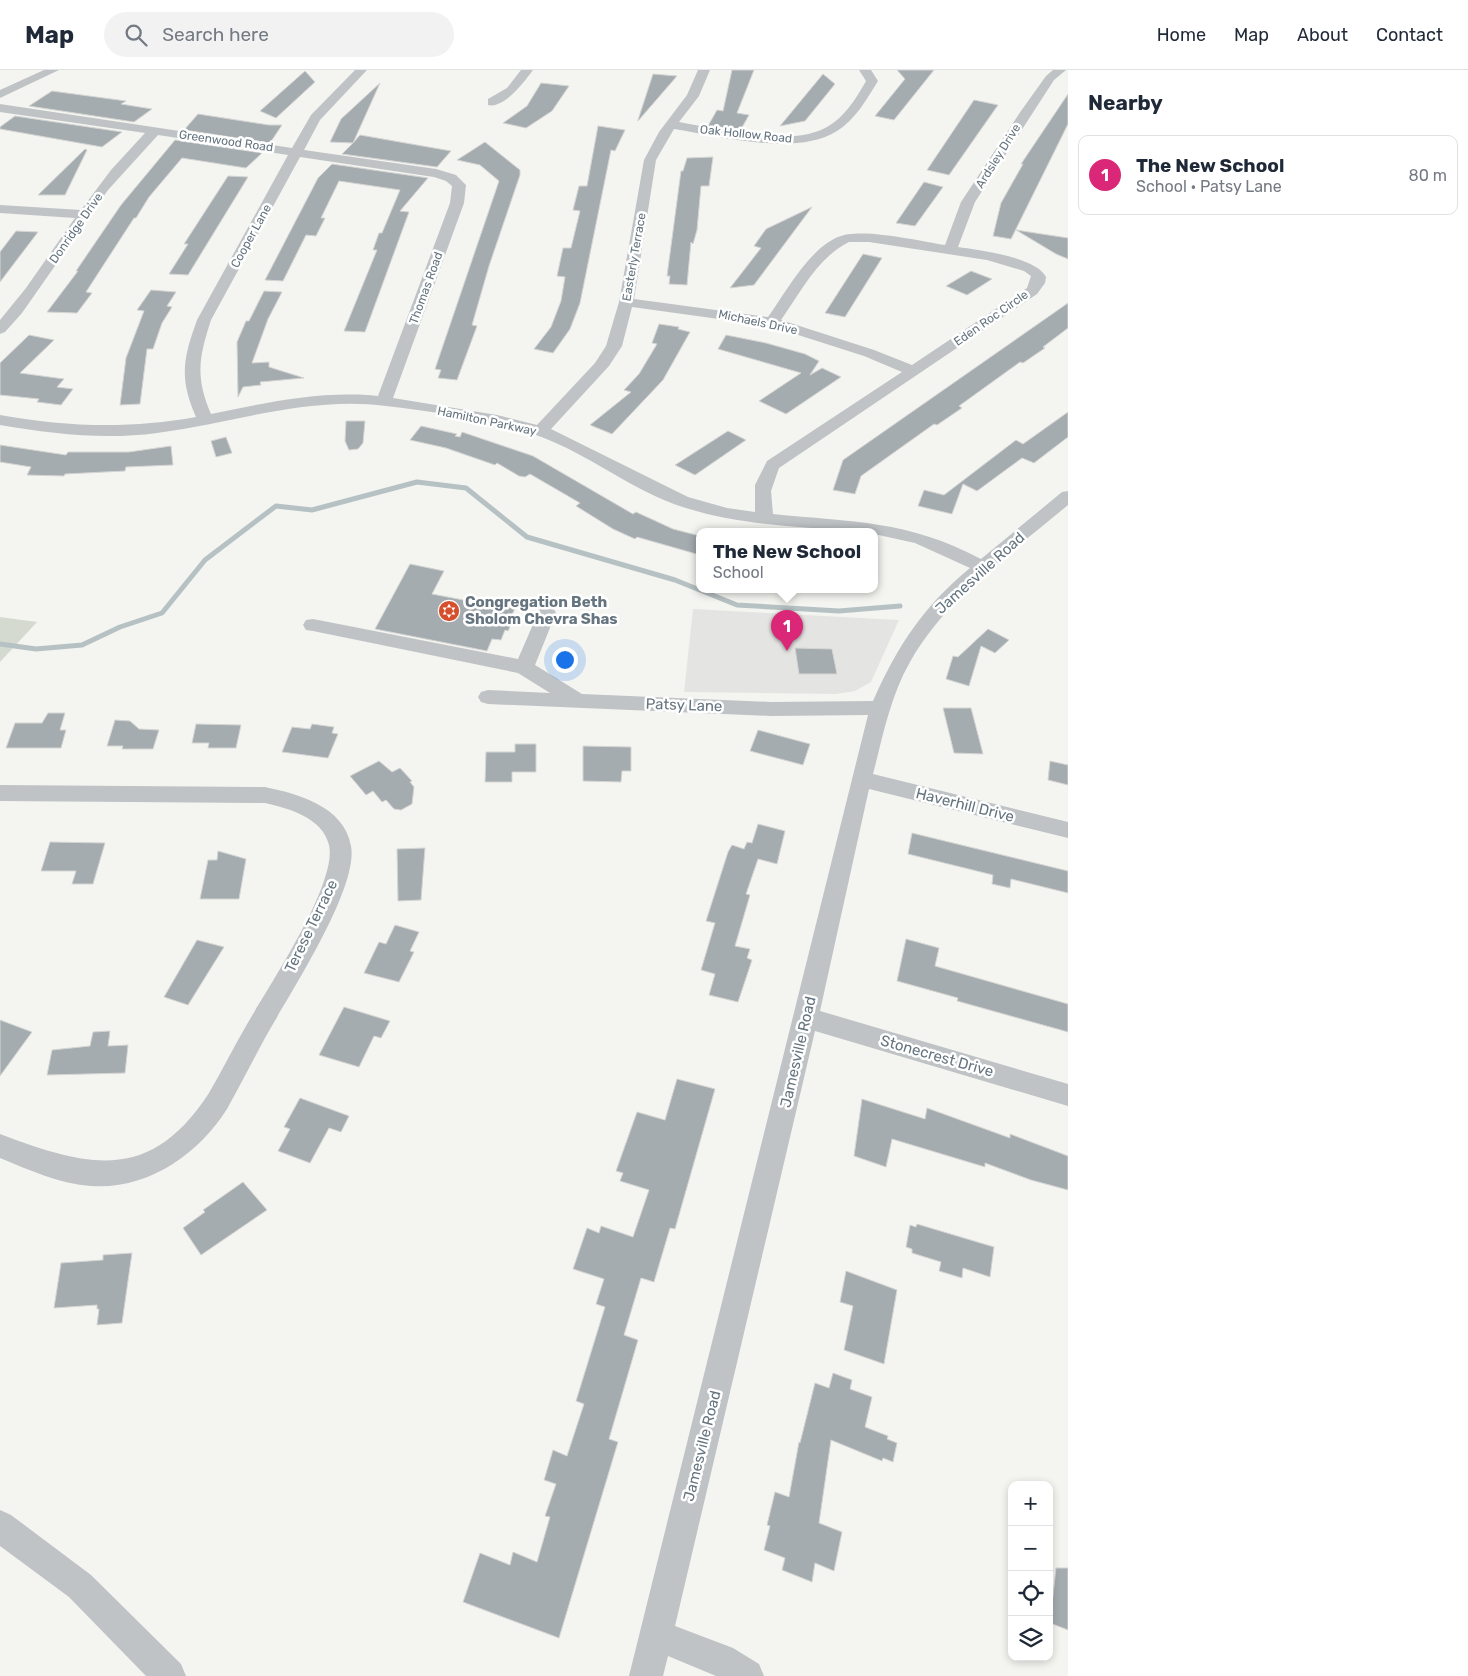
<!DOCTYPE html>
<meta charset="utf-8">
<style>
body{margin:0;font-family:Rubik,sans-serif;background:#f2f2f3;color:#1f2937}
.controls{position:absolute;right:15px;bottom:15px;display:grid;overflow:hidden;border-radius:10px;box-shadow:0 2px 8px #0003}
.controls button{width:45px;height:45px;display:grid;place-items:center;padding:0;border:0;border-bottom:1px solid #e0e1e3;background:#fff;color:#1f2937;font:25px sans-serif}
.you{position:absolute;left:564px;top:589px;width:18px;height:18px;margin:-12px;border:4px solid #fff;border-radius:50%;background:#1a73e8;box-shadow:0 0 0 8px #1a73e833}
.badge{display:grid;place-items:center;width:32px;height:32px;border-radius:50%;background:#db2777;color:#fff;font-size:16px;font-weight:700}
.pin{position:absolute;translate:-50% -41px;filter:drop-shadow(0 1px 2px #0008)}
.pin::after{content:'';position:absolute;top:26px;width:18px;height:15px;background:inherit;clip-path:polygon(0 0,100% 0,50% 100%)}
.popup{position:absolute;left:696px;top:458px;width:182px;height:65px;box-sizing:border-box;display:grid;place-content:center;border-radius:10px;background:#fff;filter:drop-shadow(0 1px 4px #0005);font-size:16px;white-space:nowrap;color:#747a83}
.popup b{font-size:19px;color:#1f2937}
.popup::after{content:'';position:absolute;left:50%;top:100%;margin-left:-10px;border:10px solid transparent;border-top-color:#fff}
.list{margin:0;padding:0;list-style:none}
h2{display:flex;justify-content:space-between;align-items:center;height:65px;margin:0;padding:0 20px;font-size:21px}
h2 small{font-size:16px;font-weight:400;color:#747a83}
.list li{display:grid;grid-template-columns:32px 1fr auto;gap:15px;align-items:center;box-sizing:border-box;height:80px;margin:0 10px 10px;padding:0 10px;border:1px solid #e0e1e3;border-radius:10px}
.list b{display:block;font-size:19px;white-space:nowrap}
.list p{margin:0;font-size:16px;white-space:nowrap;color:#747a83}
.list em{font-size:16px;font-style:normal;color:#747a83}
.icon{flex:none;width:28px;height:28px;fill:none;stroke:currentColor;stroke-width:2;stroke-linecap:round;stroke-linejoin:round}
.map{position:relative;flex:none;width:1068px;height:1606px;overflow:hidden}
header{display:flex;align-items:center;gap:30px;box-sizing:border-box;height:70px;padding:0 25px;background:#fff;border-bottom:1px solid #e0e1e3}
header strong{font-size:24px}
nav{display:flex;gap:28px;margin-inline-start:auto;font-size:18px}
.search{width:350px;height:45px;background:#f2f2f3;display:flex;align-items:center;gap:12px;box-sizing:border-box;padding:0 18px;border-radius:28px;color:#747a83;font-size:19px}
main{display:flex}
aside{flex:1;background:#fff}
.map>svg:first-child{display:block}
</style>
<header>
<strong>Map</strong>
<div class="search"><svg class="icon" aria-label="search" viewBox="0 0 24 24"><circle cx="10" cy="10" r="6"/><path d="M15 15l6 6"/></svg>Search here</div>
<nav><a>Home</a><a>Map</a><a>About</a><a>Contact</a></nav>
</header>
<main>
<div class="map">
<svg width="1068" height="1606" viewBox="0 0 1068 1606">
<rect width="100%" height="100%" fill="#f4f4f0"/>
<path fill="#e4e5e3" d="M693,539L899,550L871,612L855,621L836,624L684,622Z"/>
<path fill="#d5dad1" d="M0,547L37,552L0,592Z"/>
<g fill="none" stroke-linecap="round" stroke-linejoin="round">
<path stroke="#b6c1c4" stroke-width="5" d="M0,574L36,579L82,575L120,557L162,543L205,490L276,436L312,440L417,412L466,418L527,467L675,510L737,535L839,541L900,536"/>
</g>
<g fill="#a5acb0" stroke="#d5d5d3">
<path d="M732,0H754L737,43L749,45L740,61L708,56L717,40L723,41Z"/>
<path d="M897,0H934L894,50L875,46L905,9Z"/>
<path d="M305,1L315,12L276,48L260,41Z"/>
<path d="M653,4L677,6L638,51V50Z"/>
<path d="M823,4L835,14L805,51L780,56Z"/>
<path d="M380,13L353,73L360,65L451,81L437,97L342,84L353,73L330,72L341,49Z"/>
<path d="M541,13L569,16L552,41L526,58L503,53L527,36Z"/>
<path d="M52,21L126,31L121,34L152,39L134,52L29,36Z"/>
<path d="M1068,24V54L1011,169L993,166L1001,133L1023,94H1021Z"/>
<path d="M974,30L998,35L949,105L927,100Z"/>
<path d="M198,44L269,55H282L270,73L184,60Z"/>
<path d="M15,46L122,62L102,77L0,59V57Z"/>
<path d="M598,56L625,60L615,81L611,80L580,233L570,259L553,283L534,279L551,257L561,231L565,207L557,206L563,178H571L580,141L573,140L579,116H587Z"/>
<path d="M175,70L262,83L246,98L182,88L149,127L136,148H134L86,222L92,223L77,243L47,242L78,201H76L121,135Z"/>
<path d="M485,72L520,100V105L489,196L472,255L477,256L457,310L438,308L441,300L435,299L499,111L480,95L457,90Z"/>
<path d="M85,79L87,80L65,125H38Z"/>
<path d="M713,87L709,116H701L697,160L693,174L691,172L687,215L669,214L670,206H667L681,101H683L687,88Z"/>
<path d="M332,94L428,108L400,141L409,142L365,262L344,261L377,180H373L379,163H382L400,120L339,111L321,148H325L316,166L306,165L283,211L265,210L318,108Z"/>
<path d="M228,106L248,107L188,205L169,204L188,174H184Z"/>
<path d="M924,112L943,117L915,156L896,153Z"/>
<path d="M812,137L754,215L730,218L761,178L754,176L766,159Z"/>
<path d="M1016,160L1068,168V189L1056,184Z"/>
<path d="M16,161L38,162L0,212V182Z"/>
<path d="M863,184L882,188L845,247L825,243Z"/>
<path d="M971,201L992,209L967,225L946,216Z"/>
<path d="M151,220L176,222L167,236L172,237L162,253L153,279H147L140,334L120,335L126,288L144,241L137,240Z"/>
<path d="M264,221L282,222L268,249L252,293L269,292V297L304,308L260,312L261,315L243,317L238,327L237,272L246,251H249Z"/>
<path d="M1068,233V258L1043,277L1045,278L1023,293L1020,292L959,336L962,338L937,355L934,354L861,406L855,424L833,420L843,390Z"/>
<path d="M659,254L679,257L678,259L690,262L663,310L612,364L590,355L631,322L624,320L639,304L657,274L652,273Z"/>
<path d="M29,265L54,270L20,303L64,309L57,317L73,319L61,335L37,332L39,329L0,325V293Z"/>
<path d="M726,265L766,273L805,284L819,291L810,305L822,298L841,307L786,344L759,331L801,303L718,279Z"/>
<path d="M1068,342V367L1034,393L1022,388L977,421L963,414L952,444L918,436L924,420L944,425L1016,370L1023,374Z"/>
<path d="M346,351H365L363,373L358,379L349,380L345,371Z"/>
<path d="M421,356L457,364L455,366L460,367L462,362L533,386L633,444L636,442L673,459L700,466V485L637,467L635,469L613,459L576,436L580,433L530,404L525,407L519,406L497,393L495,395L446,378L410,370Z"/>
<path d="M728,361L746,370L695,405L675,395Z"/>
<path d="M226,367L232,383L216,387L211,371Z"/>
<path d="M0,375L66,385L68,382H129L171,376L173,395L126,397L125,401L65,404L64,406L27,405L31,397L0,392Z"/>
<path d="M410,494L444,501L432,524L479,533L481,530L516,536L512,545L515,546L508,561L505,560L501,570L492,569L487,581L375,559Z"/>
<path d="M988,559L1009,570L995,583L981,576L969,616L946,609L953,586L958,587Z"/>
<path d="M795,578L832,579L837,604H799Z"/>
<path d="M943,638H971L983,684L954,683Z"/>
<path d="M48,643H65L60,660H66L61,678H6L15,653H42Z"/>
<path d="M115,650L130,651L139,659L159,660L153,679H122L123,676H107Z"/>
<path d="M196,654L241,655L236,678H208L209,673H192Z"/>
<path d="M312,654L334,657L332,663L338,664L328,688L282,682L292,657L310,659Z"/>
<path d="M758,660L810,674L803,695L750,681Z"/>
<path d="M515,674H536V702H512V712H485L486,682H515Z"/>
<path d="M583,676L631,677V701H622L621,712L583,711Z"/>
<path d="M379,691L392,702L400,698L412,711L410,712L414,717L412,734L401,740L394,739L386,730L382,732L373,721L366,725L350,706Z"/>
<path d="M1050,691L1068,695V715L1048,710Z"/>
<path d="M758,754L785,761L777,794L758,789L746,824L750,825L735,876L750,879L747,888L752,890L738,932L709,925L715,904L701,900L715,853L706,851L728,782L732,775L744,779L747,772L752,773Z"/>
<path d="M912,763L1068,801V823L1011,809L1010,818L992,814L993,805L908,784Z"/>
<path d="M50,772L105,773L93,814H72L76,801H41Z"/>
<path d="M425,778L421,830L398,831L397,779Z"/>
<path d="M218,781L246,789L239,829H200L208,790H217Z"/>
<path d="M395,855L419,862L410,881L414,882L399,912L364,903L379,872L386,874Z"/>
<path d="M906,869L939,878L935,896L1068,934V962L957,931L958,928L897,911Z"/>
<path d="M197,870L224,877L188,935L164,927Z"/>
<path d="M344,937L390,951L381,968L374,966L359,997L319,985Z"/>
<path d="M0,950L32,962L0,1006Z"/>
<path d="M110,961L108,976L128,975L125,1003L47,1005L52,980L90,976L93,962Z"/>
<path d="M677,1009L715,1019L675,1159L670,1158L654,1212L641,1208L624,1265L638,1270L609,1369L618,1372L559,1568L463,1532L480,1483L510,1495L513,1482L537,1492L550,1447L545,1446L556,1414L544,1410L553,1380L567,1386L584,1334L576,1331L605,1237L596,1234L604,1209L573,1199L587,1158L599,1163L601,1156L633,1167L649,1120L620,1111L623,1103L616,1101L637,1042L665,1050Z"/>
<path d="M300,1028L349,1046L341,1062L329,1058L310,1093L278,1081L290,1059L284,1057Z"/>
<path d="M862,1029L925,1049L927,1038L1010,1068V1064L1068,1086V1120L1031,1110L985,1093V1097L892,1069L886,1097L854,1086Z"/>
<path d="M243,1112L267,1140L201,1185L183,1158L205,1142L203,1140Z"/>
<path d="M917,1154L994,1177L990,1207L963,1198L962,1208L939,1201L941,1192L912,1183V1179L906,1177L910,1155L916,1157Z"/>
<path d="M132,1183L122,1253L97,1255L99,1239H97V1235L54,1238L61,1193L103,1190V1185Z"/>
<path d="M846,1201L897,1220L884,1294L844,1280L853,1236L840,1232Z"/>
<path d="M833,1303L852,1310L850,1319L872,1327L865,1357L888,1366L887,1369L897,1373L893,1392L883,1388L882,1391L831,1370L819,1453L842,1462L834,1501L815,1493L812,1512L782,1500L785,1488L764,1480L770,1456L767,1455L775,1422L789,1427L799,1372L800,1373L815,1313L829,1318Z"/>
<path d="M1056,1498H1068V1560L1050,1553Z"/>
</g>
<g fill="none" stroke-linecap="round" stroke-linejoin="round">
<g fill="#bfc3c6" fill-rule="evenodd">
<path d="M44,0H59L0,28V20Z"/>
<path d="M355,0H367L320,50L304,80L436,99L456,105L466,115L464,133L393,328L497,345L537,355L595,293L606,276L619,232L644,90L659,62L687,25L698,0H710L699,26L679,52C719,59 785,77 823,59C843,50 856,29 866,11L859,0H871L878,11C867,29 855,50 837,61C796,87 719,66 674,59L656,90L634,229L768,247C786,222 809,179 838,167C860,157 919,171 945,175L961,132L1021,41L1046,6L1053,0H1066L1054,10L975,132L958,177C978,180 1037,187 1046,207L1045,213L1037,224L779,398L771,421L773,444C852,452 908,450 981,489L1062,422L1068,421V435C1012,482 947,527 910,592C890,627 883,666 873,704L1068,752V768L869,719L820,941L1068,1014V1036L815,961L675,1556L733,1578L759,1594L764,1606H716L668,1586L663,1606H629L868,645L771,646L488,634L481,632L478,627L481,622L488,620L550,623L518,603L313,561L306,560L303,555L306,550L313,549L518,589L538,543L540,539L547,537L554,539L556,543L535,595L582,624L771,632L873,631C898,575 923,537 970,498L915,473L874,464V462C853,462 832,459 811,458C759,454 706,449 657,427C616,408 579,380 536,365C492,349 433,342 386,336C308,326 233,353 157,363C105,370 52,364 0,355V345C66,357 130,359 196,347C179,308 183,289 197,250L288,85L158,65L108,120L22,243L5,262L0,264V250L26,218L75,148L0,143V135L81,140L111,100L145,63L0,42V34L292,78L311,45ZM300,87L434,107L446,111L452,116L450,133L378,326C322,320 265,333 211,344C195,307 199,287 211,250ZM849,172H869L987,190L1024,201L1031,206L1027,218L912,295L874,280L781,250C800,223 818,187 849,172ZM632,237L770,256L864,286L902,302L767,391L755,415V442L727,438L688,427L551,359L609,296L622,276Z"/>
<path d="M521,0H533C524,12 504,39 488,35V29L507,18Z"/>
<path d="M0,715L265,717C298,724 344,736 351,776C359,819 287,928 265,968C252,992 240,1016 227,1039C198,1085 147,1120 91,1116C60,1114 29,1100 0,1088V1064C88,1097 150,1114 209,1023C222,1001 233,978 246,956C267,919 338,814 329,775C323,748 288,738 265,733L0,731Z"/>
<path d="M0,1440L11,1445L91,1505L181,1594L186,1606H146L69,1527L0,1476Z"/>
</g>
</g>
<defs>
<g id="synagogue-disc" transform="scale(1.125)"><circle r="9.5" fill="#d6502e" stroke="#fff"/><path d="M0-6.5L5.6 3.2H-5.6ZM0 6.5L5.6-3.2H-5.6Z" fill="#fff"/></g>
</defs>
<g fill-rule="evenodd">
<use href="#synagogue-disc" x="449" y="541"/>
</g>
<g text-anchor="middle" stroke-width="5" stroke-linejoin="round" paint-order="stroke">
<g font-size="12" fill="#65747f" stroke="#fff">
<text transform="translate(746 64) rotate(6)" y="4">Oak Hollow Road</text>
<text transform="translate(226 71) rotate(8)" y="4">Greenwood Road</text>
<text transform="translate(998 86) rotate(-58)" y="4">Ardsley Drive</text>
<text transform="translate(76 158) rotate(-55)" y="4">Donridge Drive</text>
<text transform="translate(251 166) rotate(-61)" y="4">Cooper Lane</text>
<text transform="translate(634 187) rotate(-80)" y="4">Easterly Terrace</text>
<text transform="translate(426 218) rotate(-70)" y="4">Thomas Road</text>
<text transform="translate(991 248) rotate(-35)" y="4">Eden Roc Circle</text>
<text transform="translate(758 252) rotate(12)" y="4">Michaels Drive</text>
<text transform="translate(487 351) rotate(12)" y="4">Hamilton Parkway</text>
</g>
<g font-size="15" fill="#65747f" stroke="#fff">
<text transform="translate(980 503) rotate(-42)" y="5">Jamesville Road</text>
<text transform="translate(684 635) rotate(2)" y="5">Patsy Lane</text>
<text transform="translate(965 735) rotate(14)" y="5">Haverhill Drive</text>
<text transform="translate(311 856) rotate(-64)" y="5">Terese Terrace</text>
<text transform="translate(798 982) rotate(-77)" y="5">Jamesville Road</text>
<text transform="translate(937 986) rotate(16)" y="5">Stonecrest Drive</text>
<text transform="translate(702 1376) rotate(-76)" y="5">Jamesville Road</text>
</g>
<g font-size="15" font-weight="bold" fill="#65747f" stroke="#fff" text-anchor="start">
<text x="465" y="537">Congregation Beth<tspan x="465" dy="17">Sholom Chevra Shas</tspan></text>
</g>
</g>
</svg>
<div class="controls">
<button>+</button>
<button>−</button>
<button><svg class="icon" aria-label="locate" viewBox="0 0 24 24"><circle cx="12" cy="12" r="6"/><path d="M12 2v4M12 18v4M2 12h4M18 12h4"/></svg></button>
<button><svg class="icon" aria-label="layers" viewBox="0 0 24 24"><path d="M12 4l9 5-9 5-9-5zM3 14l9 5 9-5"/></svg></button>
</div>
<div class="you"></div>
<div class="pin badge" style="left:787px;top:581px">1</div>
<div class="popup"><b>The New School</b>School</div>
</div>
<aside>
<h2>Nearby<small></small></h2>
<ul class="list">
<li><span class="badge">1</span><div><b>The New School</b><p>School · Patsy Lane</p></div><em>80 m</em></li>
</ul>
</aside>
</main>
